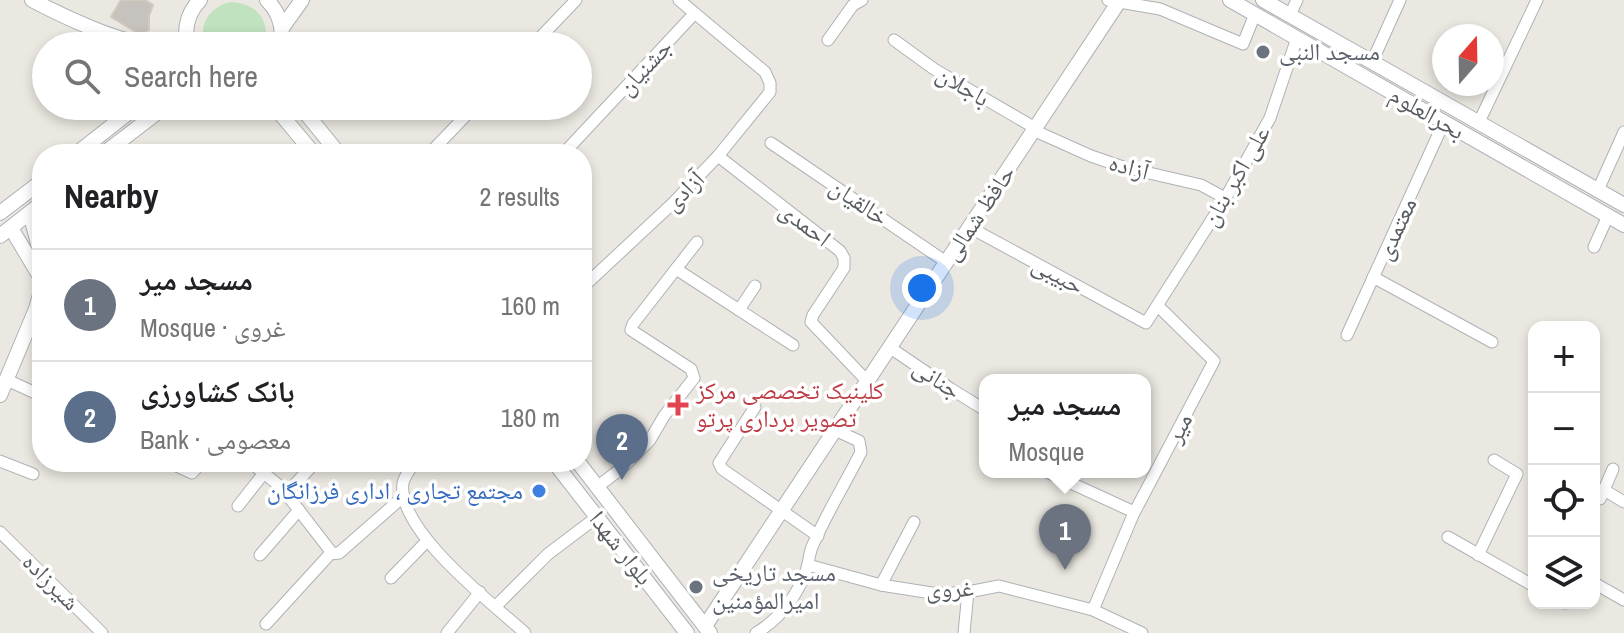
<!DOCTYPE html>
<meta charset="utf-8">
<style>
body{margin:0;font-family:"Archivo Narrow","Noto Naskh Arabic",sans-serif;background:#f6f6f6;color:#202124}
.controls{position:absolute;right:24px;bottom:24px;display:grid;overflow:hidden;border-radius:16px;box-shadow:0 4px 12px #0003}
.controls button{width:72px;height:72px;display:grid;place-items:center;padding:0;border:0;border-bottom:2px solid #e0e0e0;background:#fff;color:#202124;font:40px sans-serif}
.compass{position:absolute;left:1432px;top:24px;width:72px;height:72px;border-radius:50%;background:#fff;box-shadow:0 4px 12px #0003;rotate:20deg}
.you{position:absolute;left:922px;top:288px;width:28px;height:28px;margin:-20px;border:6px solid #fff;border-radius:50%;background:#1a73e8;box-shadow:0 0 0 12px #1a73e833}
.badge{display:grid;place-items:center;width:52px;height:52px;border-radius:50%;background:#7c3aed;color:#fff;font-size:26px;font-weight:700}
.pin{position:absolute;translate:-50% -66px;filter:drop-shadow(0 2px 4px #0008)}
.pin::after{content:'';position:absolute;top:42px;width:28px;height:24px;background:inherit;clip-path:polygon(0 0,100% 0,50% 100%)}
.popup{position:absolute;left:979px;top:374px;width:172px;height:104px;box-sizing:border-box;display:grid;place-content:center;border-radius:16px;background:#fff;filter:drop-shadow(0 2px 6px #0005);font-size:26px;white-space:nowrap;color:#757577}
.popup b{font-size:30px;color:#202124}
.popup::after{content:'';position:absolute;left:50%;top:100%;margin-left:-16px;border:16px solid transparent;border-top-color:#fff}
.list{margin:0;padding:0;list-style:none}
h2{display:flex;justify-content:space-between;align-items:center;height:104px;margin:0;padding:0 32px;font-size:34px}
h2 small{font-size:26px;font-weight:400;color:#757577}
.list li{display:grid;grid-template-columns:52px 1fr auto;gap:24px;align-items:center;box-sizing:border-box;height:112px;padding:0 32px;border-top:2px solid #e0e0e0}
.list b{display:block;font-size:30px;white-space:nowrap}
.list p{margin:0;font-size:26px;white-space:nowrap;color:#757577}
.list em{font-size:26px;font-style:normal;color:#757577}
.icon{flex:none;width:44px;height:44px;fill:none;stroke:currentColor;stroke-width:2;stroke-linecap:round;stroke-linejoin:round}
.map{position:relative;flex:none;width:1624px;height:633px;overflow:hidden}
.search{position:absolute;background:#fff;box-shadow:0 4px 12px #0003;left:32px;top:32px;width:560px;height:88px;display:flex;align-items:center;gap:20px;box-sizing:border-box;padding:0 28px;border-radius:44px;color:#757577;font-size:30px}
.panel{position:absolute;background:#fff;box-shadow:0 4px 12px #0003;left:32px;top:144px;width:560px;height:328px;border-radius:32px}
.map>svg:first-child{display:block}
</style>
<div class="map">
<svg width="1624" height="633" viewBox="0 0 1624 633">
<rect width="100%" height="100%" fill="#ebe8e1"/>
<path fill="#c0e2be" d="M230,2C257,3 271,20 264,46H205C198,24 209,8 230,2Z"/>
<path fill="#c6c3be" stroke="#d0cabf" stroke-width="2" d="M121,0H145L153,5L149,16V30L142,34L136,32L111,17Z"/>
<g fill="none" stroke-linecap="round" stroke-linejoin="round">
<g stroke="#aeb2b6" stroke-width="13">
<g id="street">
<path d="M1108,0L1160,9L1243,44L1255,14"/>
<path d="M1290,15L1297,0"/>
<path d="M828,40L853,5L862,0"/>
<path d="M894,40L934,69L1035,128"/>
<path d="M532,46L576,0"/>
<path d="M1372,62L1400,0"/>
<path d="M1479,122L1537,0"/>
<path d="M1033,130L1091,156L1123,167L1201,185L1225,198"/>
<path d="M119,142L131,154"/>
<path d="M771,143L946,262"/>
<path d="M429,154L475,106"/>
<path d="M563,154L694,14"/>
<path d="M718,156L840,251L844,258V268L813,315L811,322L867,381"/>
<path d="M1598,190L1624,132"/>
<path d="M969,227L1146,323L1225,199L1270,118L1297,38"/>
<path d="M1594,247L1608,216"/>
<path d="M676,269L793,345"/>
<path d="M1373,277L1492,342"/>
<path d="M582,288L672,204L718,156L770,92V83L765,72L679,0"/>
<path d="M739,310L755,286"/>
<path d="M1347,335L1444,122"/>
<path d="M889,347L951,389L985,410"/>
<path d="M7,380L42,396"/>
<path d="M755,407L719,463L722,469L818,536"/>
<path d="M0,461L33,474"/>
<path d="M168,462L192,473L202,462"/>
<path d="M250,462L281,487L332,553"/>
<path d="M415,462C410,469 405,475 403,483C396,530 493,604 525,633"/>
<path d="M1047,472L1134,512"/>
<path d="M597,487L622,468L650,440L664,416L694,378L691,369L631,330L633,324L697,242"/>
<path d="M1604,490L1624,502"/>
<path d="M286,494L310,468"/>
<path d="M1600,499L1613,469"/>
<path d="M238,506L264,473"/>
<path d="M0,532L102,633"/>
<path d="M1448,537L1534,586"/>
<path d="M260,555L299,510"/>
<path d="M1478,555L1517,474L1494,460"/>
<path d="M808,565L881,585L938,594L968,592L999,586L1093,610L1142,633"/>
<path d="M391,578L427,541"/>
<path d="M1594,583L1624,600"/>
<path d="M881,585L914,522"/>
<path d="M1564,603H1566"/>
<path d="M496,606L548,554L597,517"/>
<path d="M1093,610L1133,515L1214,361L1158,306"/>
<path d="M266,624L330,554L339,553L404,496"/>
<path d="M447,633L480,592"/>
<path d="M756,633C781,618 796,598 806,571C809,563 809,554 812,547C826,514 845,484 861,452L859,441L835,430"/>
<path d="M964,633L968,592"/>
</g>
</g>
<g stroke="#adb1b6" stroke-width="16">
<g id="secondary">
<path d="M32,0C64,17 118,42 153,46"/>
<path d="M267,0C280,13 284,28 281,46"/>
<path d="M1230,0L1624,225"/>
<path d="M1263,0L1624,205"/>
<path d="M282,28L302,0"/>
<path d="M163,46L186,42"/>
<path d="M187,46C184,28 187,13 200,0"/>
<path d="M274,106L314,154"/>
<path d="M300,106L339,154"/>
<path d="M76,154L137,106"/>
<path d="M103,154L166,106"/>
<path d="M0,213L42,181"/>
<path d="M30,213L42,259"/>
<path d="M11,228L42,280"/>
<path d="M0,236L42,203"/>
<path d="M0,395L36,309L42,288"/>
<path d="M554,462L687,633"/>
<path d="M578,462L710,633"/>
<path d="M705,626L1120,0"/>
</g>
</g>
<use href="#street" stroke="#fff" stroke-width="11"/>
<use href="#secondary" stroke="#fff" stroke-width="14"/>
</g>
<g fill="#6b7280" stroke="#fff" stroke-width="3">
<circle cx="1263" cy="52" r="8"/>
<circle cx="696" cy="587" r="8"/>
</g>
<path fill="#e0444e" stroke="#fff" stroke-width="3" d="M674 393h8v8h8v8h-8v8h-8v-8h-8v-8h8z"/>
<circle fill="#3f7fe0" stroke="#fff" stroke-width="3" cx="539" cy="491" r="8"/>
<g text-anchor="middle" stroke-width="7" stroke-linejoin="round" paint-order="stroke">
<g font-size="24" fill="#5b616d" stroke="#fff" text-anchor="start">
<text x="1279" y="60">مسجد النبی</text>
<text x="712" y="581">مسجد تاریخی<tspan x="712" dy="28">امیرالمؤمنین</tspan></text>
</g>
<g font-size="24" fill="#595d61" stroke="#fff">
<text transform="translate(645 67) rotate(-47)" y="8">جشنیان</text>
<text transform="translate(963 86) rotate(31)" y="8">باجلان</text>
<text transform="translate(1427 113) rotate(30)" y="8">بحرالعلوم</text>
<text transform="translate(1129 167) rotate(15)" y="8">آزاده</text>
<text transform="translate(1236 176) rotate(-60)" y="8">علی اکبر بنان</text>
<text transform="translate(684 191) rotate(-45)" y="8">آزادی</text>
<text transform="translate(859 202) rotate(34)" y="8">خالقیان</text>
<text transform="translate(979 213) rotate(-56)" y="8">حافظ شمالی</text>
<text transform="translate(805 224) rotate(37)" y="8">احمدی</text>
<text transform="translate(1396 229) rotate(-65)" y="8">معتمدی</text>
<text transform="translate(1058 275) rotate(28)" y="8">حبیبی</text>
<text transform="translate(937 379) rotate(34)" y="8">جنانی</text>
<text transform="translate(1179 428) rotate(-62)" y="8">میر</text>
<text transform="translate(621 548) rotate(52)" y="8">بلوار شهدا</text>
<text transform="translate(51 582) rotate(45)" y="8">شیرزاده</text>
<text transform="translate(950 589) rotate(-2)" y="8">غروی</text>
</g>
<g font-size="24" fill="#be3a42" stroke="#fff" text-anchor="start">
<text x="696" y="399">کلینیک تخصصی مرکز<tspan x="696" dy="28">تصویر برداری پرتو</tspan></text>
</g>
<g font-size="24" fill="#366cbe" stroke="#fff" text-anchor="end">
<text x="523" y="499">مجتمع تجاری ، اداری فرزانگان</text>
</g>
</g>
</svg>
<div class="controls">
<button>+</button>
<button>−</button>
<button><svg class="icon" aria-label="locate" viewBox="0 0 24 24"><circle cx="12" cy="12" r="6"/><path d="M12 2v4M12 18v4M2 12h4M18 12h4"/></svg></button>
<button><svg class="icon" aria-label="layers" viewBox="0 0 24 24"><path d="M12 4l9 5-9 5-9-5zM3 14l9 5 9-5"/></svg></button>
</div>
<svg class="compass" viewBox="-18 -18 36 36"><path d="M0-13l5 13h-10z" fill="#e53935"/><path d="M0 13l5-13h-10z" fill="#757577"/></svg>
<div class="you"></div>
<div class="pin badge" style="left:1065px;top:570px;background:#6b7280">1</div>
<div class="popup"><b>مسجد میر</b>Mosque</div>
<div class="pin badge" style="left:622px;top:480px;background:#5c6f8a">2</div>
<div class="search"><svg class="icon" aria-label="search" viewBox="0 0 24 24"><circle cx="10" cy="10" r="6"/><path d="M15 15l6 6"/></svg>Search here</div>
<section class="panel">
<h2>Nearby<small>2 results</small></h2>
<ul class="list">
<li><span class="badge" style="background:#6b7280">1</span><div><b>مسجد میر</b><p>Mosque · غروی</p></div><em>160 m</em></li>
<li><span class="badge" style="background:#5c6f8a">2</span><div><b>بانک کشاورزی</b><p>Bank · معصومی</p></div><em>180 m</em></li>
</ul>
</section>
</div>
